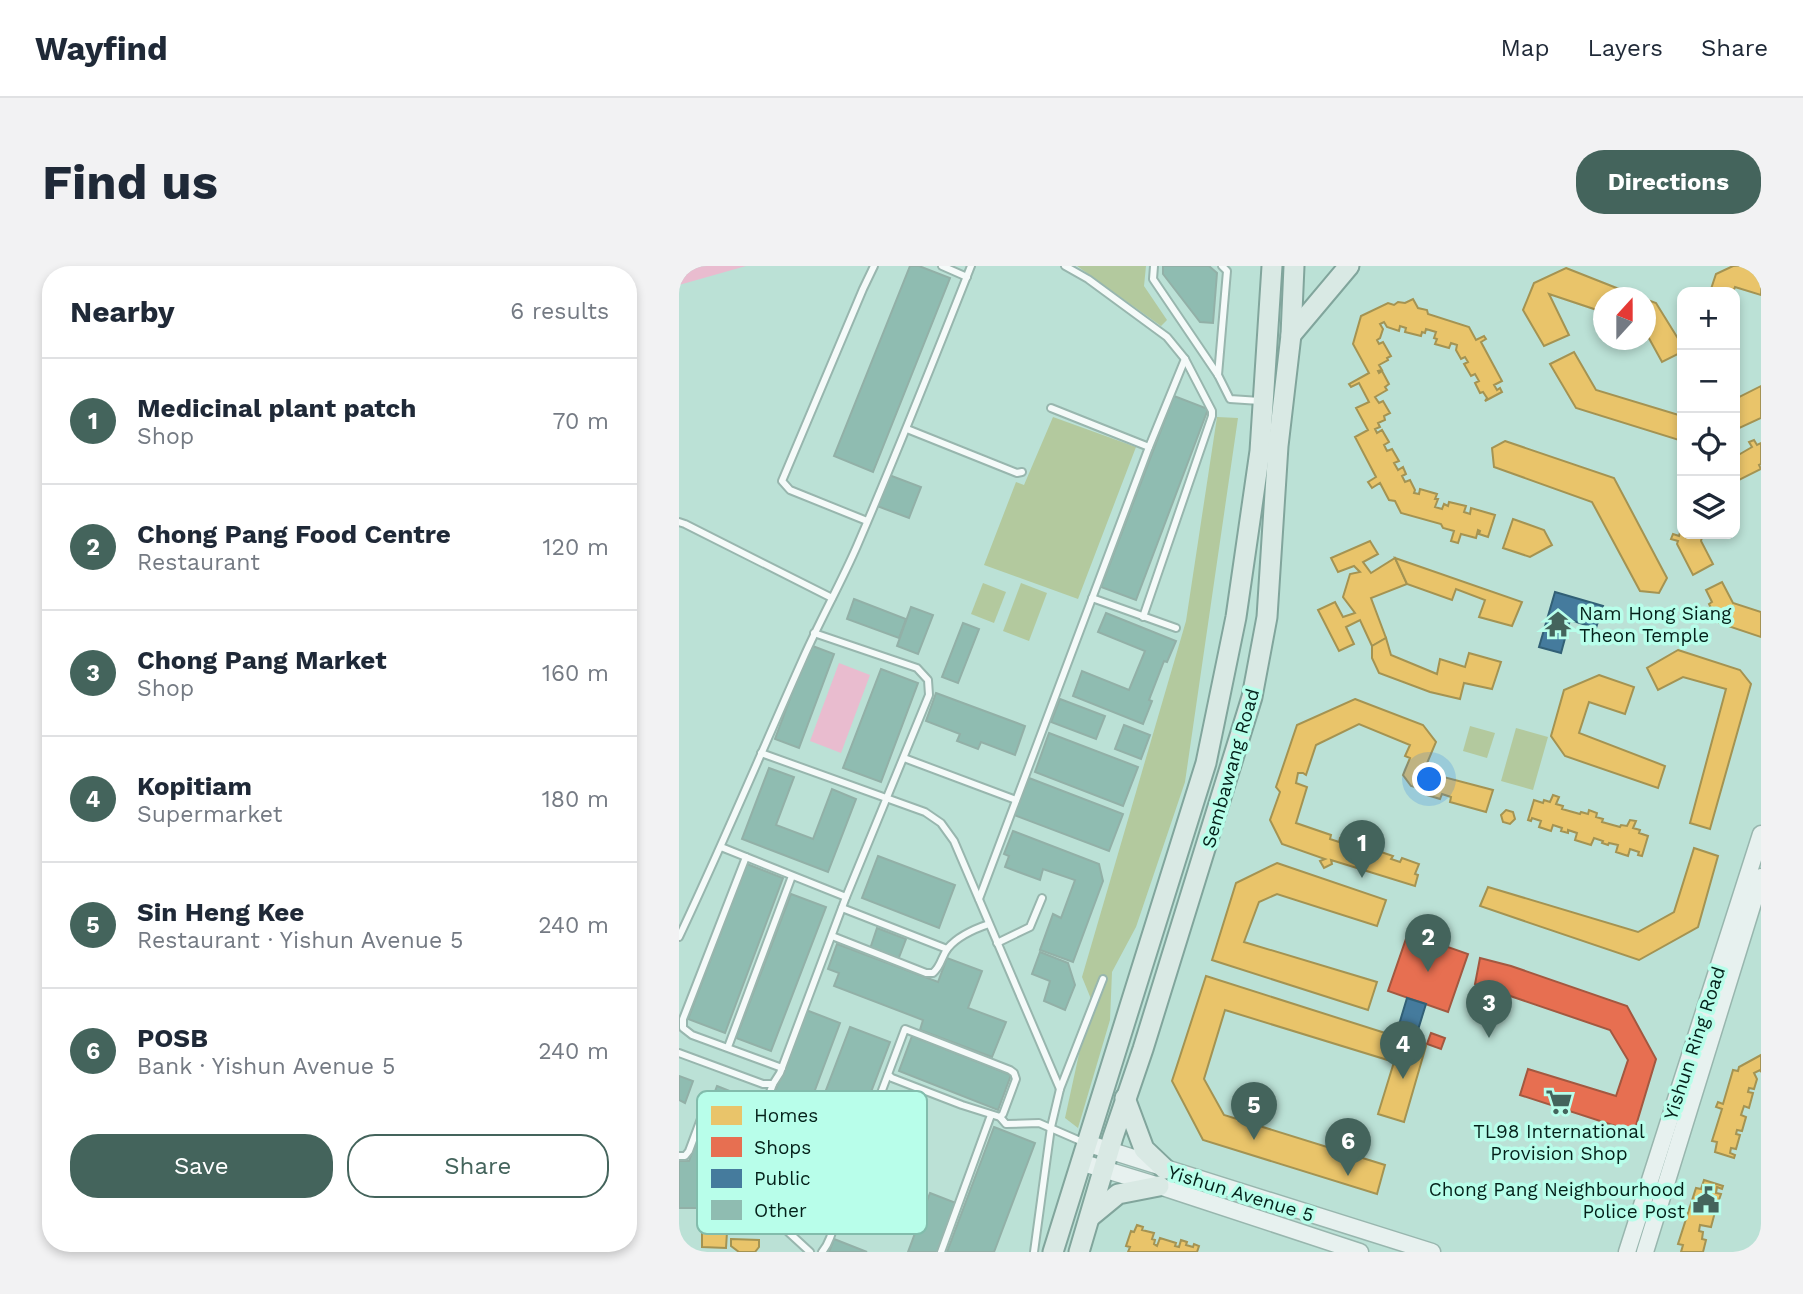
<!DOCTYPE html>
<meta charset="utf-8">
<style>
body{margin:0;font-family:"Work Sans",sans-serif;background:#f2f2f3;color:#1f2937}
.controls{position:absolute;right:21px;top:21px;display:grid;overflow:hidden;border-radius:14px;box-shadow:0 4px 10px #0003}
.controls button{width:63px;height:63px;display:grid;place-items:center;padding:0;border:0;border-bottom:2px solid #e0e1e3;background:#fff;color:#1f2937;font:35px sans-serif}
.compass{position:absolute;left:914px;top:21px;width:63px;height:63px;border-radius:50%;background:#fff;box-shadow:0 4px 10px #0003;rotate:21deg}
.you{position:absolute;left:751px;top:514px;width:24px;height:24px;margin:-18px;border:5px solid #fff;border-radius:50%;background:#1a73e8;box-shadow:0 0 0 10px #1a73e833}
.badge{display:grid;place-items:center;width:46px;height:46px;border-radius:50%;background:#44645c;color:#fff;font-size:23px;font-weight:700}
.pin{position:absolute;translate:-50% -58px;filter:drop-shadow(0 2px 4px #0008)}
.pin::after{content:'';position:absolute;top:37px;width:24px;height:21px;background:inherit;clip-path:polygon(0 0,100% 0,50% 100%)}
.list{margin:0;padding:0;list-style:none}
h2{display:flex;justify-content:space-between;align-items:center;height:91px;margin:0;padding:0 28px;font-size:30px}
h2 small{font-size:23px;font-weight:400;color:#747a83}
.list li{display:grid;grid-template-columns:46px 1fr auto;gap:21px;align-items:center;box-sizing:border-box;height:126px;padding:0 28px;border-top:2px solid #e0e1e3}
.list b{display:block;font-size:26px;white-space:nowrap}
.list p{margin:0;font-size:23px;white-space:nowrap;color:#747a83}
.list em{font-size:23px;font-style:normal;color:#747a83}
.actions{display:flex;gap:14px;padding:21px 28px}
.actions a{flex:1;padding:16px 0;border:2px solid #44645c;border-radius:28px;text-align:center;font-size:24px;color:#44645c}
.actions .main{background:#44645c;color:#fff}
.icon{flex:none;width:38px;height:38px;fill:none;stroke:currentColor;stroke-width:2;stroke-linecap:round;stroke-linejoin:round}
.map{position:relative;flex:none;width:1082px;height:986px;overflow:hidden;border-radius:28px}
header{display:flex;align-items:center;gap:42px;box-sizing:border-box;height:98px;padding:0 35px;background:#fff;border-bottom:2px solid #e0e1e3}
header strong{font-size:33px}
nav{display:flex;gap:38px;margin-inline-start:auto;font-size:24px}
.intro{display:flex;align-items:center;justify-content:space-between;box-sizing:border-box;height:168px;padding:0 42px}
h1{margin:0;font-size:49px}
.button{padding:18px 32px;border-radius:28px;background:#44645c;color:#fff;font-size:24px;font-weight:700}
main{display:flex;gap:42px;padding:0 42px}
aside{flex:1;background:#fff;border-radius:28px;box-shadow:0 4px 10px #0003}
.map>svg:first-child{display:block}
</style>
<header>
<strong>Wayfind</strong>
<nav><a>Map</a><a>Layers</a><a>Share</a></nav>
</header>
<div class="intro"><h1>Find us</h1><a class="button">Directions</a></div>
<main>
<aside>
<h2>Nearby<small>6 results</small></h2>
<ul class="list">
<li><span class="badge">1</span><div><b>Medicinal plant patch</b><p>Shop</p></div><em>70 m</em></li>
<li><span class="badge">2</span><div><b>Chong Pang Food Centre</b><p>Restaurant</p></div><em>120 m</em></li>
<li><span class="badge">3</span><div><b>Chong Pang Market</b><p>Shop</p></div><em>160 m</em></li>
<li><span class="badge">4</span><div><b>Kopitiam</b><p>Supermarket</p></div><em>180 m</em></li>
<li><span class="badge">5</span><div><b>Sin Heng Kee</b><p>Restaurant · Yishun Avenue 5</p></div><em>240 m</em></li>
<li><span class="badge">6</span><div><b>POSB</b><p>Bank · Yishun Avenue 5</p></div><em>240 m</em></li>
</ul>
<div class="actions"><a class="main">Save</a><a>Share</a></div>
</aside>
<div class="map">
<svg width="1082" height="986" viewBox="0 0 1082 986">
<rect width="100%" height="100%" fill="#bbe1d6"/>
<g fill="#b3c99e">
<path d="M398,0H467L465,20L488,54L482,60Z"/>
<path d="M374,151L457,181L399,333L305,299L337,216L345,219Z"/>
<path d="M538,151L559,152L506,516L457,661L433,706L431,754L399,862L386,852L412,733L403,711L507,355Z"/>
<path d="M304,317L327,326L315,357L292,348Z"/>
<path d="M342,317L368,327L350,375L324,365Z"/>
<path d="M791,460L816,467L808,492L784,485Z"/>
<path d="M837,462L869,471L854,524L822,515Z"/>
</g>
<g fill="#e9bccf">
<path d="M10,0H67L0,19V3Z"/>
<path d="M160,397L191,409L162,487L131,475Z"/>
</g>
<g fill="#e9c46a" stroke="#a49352" stroke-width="2">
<path d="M1054,0H1082V29L1056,21L1054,26H1031L1037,8Z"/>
<path d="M887,2L963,32H924V46L870,28L890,69L865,80L844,44L855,17Z"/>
<path d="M734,33L739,42L748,44L749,48L790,61L797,74L805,70L807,73L802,76L823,115L815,119L818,124L821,122L823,126L806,135L808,132L804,126L801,127L796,117L800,115L796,108L792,110L785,98L789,96L786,91L782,93L777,84L778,79L772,77L770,82L756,78L758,73L755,72L757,66L747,63L746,67L743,66L742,70L726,66L727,62L721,60L720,65L708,61L705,56L701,58L704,63L701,72L698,74L700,78L704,76L712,90L708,92L709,94L700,99L703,104L699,105L700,107L703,105L710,118L706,121L708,124L696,131L700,137L704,135L711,147L705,150L706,154L699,157L701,161L696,163L698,167L703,164L710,176L705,179L708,185L713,183L720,195L715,197L719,204L724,201L727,208L723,210L726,216L731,214L736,224L735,227L740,228L741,223L758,228L756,233H759L756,241L763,243L765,238L769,240L770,236L787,240L785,246L791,248L792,242L816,249L809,271L800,268L801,265L799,264L797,272L782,268L779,277L772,275L775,265L764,262L762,258L722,247L716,235L710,234L701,217L693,222L689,216L697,211L676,171L689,164L677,142L690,136L680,117L672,121L670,118L690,107L674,78L682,50L709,37L715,39L719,36L726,37Z"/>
<path d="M966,33L977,37L1003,79V86L983,96L966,65Z"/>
<path d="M895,86L917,124L1003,150V175L897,142L871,98Z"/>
<path d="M1082,120V152L1056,164V133Z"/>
<path d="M1075,174L1078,179L1082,177V198L1080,199L1082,203L1056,216V191L1073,181L1070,176Z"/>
<path d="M826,175L935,212L988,312L980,327L961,325L913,236L815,201L813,182Z"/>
<path d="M834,253L865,264L873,279L851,291L824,282Z"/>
<path d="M1003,259V268H1024L1022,275L1034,298L1014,309L998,278L999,275L992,273L994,268L1000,270Z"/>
<path d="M691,275L699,288L684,296L692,307L716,292L728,318L692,332L707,372L693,380L681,354L667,361L675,378L660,385L639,344L656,336L664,351L676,347L664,331L671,308L681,306L675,300L659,306L652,292Z"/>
<path d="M716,292L843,336L833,360L800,351L806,334L777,323L773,334L728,318Z"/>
<path d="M1043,316L1054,337L1082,346V371L1040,357L1030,338L1033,336L1027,324Z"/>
<path d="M707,372L712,389L758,408L761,393L786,401L790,387L822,396L813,423L785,417L781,433L751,426L700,407L693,392V380Z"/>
<path d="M999,384L1061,404L1072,418L1031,563L1011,557L1047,423L1004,411L979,424L968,402Z"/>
<path d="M920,409L955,421L946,448L910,436L900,467L986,500L979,522L886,490L872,470L885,424Z"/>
<path d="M676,433L744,459L757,476L746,502L749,507L814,524L807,546L771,536L772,531L763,528L761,533L748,529L749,525L732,520L724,509L731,492L726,490L731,479L680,458L637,479L627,509L624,507H619L617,517L628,521L617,557L652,569L651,573L660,576L661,572L714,590L712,593L721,596L723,592L740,598L736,608L739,609L736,620L652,594L653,598L645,602L641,595L646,593L603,578L591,554L601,526L597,521L618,459Z"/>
<path d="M874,529L880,531L877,538L884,540L883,543L901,548L902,546L909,548L910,544L918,547L917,551L924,553L923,556L941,561L942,559L948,560L951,554L957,555L954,562L961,564L960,567L969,570L963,590L959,589L960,586L951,583L949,590L937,586L939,579L930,577L929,579L923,577L924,575L915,572L912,579L896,574L898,567L889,564V567L882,565L883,562L874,559L872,565L860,561L862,555L853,552L852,555L849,554L855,534L864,537L865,534L871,536Z"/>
<path d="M827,544L834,546L836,553L831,558L824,556L822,549Z"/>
<path d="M1015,582L1039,590L1019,661L960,694L801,640L809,621L959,666L995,646Z"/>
<path d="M598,597L707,634L698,660L598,628L580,636L565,676L698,716L689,744L533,694L557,617Z"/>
<path d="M527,710L747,780L725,856L699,848L715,796L546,744L525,813L545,849L706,899L698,928L524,874L493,815Z"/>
<path d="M1082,789V806L1081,804L1075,807L1078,813L1075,823L1070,822L1069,826L1074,827L1070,842L1065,840L1062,849L1067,851L1063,865L1058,864L1057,868L1061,869L1057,883L1052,882L1051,887L1056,889L1055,892L1036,886L1038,876L1033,875L1043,843L1037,841L1039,836L1044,838L1054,804L1059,805L1060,801Z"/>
<path d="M1025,914L1044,920L1043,923L1038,921L1037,927L1042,928L1037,942L1032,941L1031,945L1036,946L1032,961L1021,959L1020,965L1024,966L1023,973L1027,974L1024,986H1002L1004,979L999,978L1017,922L1022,923Z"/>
<path d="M458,959L464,961L463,964L475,967L473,973L476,974L475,978L478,980L481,972L497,977L496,980L500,981L502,974L508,976L507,979L514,981L515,978L520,980L518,986H449L451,981L447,980L452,965L455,966Z"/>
<path d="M23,965L48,966L47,982L23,981Z"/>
<path d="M52,973L80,974V981L76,986H60L52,980Z"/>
</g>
<g fill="#e76f51" stroke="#a35840" stroke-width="2">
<path d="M729,667L789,688L769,746L709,725Z"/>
<path d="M801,692L832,700L948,740L977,793L955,866L841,829L849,803L937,830L949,794L931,764L796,718Z"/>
<path d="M752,767L766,772L762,783L748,778Z"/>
</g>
<g fill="#457b9d" stroke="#326076" stroke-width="2">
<path d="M876,326L924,340L917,362L891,354L882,387L860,381Z"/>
<path d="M728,732L747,738L738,767L719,762Z"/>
</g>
<g fill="#8fbcb1" stroke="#92b0a7" stroke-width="2">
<path d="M231,0H240L271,12L194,206L155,190Z"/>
<path d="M484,0H530L538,7L534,57L521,56L484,8Z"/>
<path d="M495,130L529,143L457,334L422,321Z"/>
<path d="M210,209L242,221L230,252L198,240Z"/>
<path d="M175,333L227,353L220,372L168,353Z"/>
<path d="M232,341L254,349L239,388L218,380Z"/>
<path d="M427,347L497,375L488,396L485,395L470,434L473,435L464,458L394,430L403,405L450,424L466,385L419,366Z"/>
<path d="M284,357L300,363L279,417L263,411Z"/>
<path d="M131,379L155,388L120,482L96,473Z"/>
<path d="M202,403L239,417L202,516L164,502Z"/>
<path d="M257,427L346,460L336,489L302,476L299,483L278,475L281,468L247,455Z"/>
<path d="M381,433L426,450L417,473L372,456Z"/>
<path d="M445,459L471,469L462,493L436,483Z"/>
<path d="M370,467L459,501L444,540L356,506Z"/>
<path d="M90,502L115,511L97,559L134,573L153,523L177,533L149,606L63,573Z"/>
<path d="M350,512L444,548L430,585L335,549Z"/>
<path d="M334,565L420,598L424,615L394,696L361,684L374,648L382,652L396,614L364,603L361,614L326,601L330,590L325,588Z"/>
<path d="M199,590L276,619L260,662L183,632Z"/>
<path d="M68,598L104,612L46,767L9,753Z"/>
<path d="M112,628L147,641L92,785L57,772Z"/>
<path d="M198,662L227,673L219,694L191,683Z"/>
<path d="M158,678L259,716L268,692L303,705L289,742L327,756L313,791L241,764L244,754L155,720L160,707L149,703Z"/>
<path d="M361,686L389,697L396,719L386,744L365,735L371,715L353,708Z"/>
<path d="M127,744L161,757L96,931L61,918Z"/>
<path d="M171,761L211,776L141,960L101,945Z"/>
<path d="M233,770L332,809L319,844L220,805Z"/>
<path d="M0,810L14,815L6,837L0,834Z"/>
<path d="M38,820L81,837L41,942H0V895H10Z"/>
<path d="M315,861L356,877L315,986H268Z"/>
<path d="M251,927L277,937L259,986H229Z"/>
<path d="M155,973L188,986H150Z"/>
</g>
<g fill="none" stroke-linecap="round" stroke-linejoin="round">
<g stroke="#98b6ae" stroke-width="10">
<g id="service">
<path d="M263,0L288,11"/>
<path d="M386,0L409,13L488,71L506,93L533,145V150L464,351"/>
<path d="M475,0L474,13L539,109L551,133L581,135"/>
<path d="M539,109L548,5L543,0"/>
<path d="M372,142L470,181"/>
<path d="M228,163L338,207L343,206"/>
<path d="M188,255L111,224L103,215L184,23L195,0"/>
<path d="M0,256L6,258L153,332"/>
<path d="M413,332L497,362"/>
<path d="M82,487L246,546L262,557L275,575L381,823"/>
<path d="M225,492L337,534"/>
<path d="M42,581L167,631"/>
<path d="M67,591L4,753V762L13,769L103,802"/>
<path d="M300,633L470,181L506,93"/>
<path d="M163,642L268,683"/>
<path d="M153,670L247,707H254C263,699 262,691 269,682C279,670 295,663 310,658"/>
<path d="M0,671C43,580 82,487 123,395C140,356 161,319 178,280C218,187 255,94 292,0"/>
<path d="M318,677L351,661L363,632"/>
<path d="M49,781L113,610"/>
<path d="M0,787L84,818H94L101,807L167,631L250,429L249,414L238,402L135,367"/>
<path d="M209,809L213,812L283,839L321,851L327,858L360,857L406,877"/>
<path d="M94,818L52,933V940L84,952L106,963L131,986"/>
<path d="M0,890H6L10,885L26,842"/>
<path d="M143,986C149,979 155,965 154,955L226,763L331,804L335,807L337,813L324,848L321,851"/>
<path d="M262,986L312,849"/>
<path d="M355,986L372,861L381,823L424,713"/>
</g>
</g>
<g stroke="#98b6ae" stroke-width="19">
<g id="secondary">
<path d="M407,877L753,986"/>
<path d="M401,896L480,920L681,986"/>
<path d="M948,986L1082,568"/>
<path d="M966,986L1082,611"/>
</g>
</g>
<g stroke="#81a59c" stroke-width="23">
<g id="primary">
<path d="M612,69L670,0"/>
<path d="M446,832L465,883L486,903"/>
<path d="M411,951L439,928L480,920"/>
<path d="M374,986L527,497L557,351L581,185L593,0"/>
<path d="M400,986L434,871L464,783L573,431L588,351L599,180L612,69L615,0"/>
</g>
</g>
<use href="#service" stroke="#f5faf9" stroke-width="6"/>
<use href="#secondary" stroke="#e7f1ef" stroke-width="16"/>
<use href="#primary" stroke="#d9e9e4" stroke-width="19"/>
</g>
<defs>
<g id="temple-bare" transform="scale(2.1)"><path d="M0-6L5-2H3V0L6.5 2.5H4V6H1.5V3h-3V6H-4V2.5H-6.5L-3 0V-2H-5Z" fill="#44645c" stroke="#b8feea" stroke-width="2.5" paint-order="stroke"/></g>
<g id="supermarket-bare" transform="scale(2.1)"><path d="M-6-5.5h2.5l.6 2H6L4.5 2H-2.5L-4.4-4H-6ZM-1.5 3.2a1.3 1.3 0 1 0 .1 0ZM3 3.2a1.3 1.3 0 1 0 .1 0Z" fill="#44645c" stroke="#b8feea" stroke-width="2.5" paint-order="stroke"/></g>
<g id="civic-bare" transform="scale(2.1)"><path d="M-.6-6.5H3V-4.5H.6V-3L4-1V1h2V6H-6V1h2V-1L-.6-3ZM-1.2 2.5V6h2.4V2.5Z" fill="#44645c" stroke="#b8feea" stroke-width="2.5" paint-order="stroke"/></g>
</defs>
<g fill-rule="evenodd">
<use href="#temple-bare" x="879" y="358"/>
<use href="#supermarket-bare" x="880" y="836"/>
<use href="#civic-bare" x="1027" y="934"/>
</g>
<g text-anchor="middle" stroke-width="7" stroke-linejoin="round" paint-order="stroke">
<g font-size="19" fill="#04211a" stroke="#b8feea" text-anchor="start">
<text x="900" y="354">Nam Hong Siang<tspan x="900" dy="22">Theon Temple</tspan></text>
<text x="880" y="872" text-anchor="middle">TL98 International<tspan x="880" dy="22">Provision Shop</tspan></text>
<text x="1006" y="930" text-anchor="end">Chong Pang Neighbourhood<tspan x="1006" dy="22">Police Post</tspan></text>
</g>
<g font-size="19" fill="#04211a" stroke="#b8feea">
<text transform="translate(551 502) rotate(-74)" y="7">Sembawang Road</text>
<text transform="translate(1015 777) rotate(-72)" y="7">Yishun Ring Road</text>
<text transform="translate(562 927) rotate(17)" y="7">Yishun Avenue 5</text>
</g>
</g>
<rect x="18" y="825" width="230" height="143" rx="10" fill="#b8feea" stroke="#82bcac" stroke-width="2"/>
<rect x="32" y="840" width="31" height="19" fill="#e9c46a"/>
<rect x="32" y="871" width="31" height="20" fill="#e76f51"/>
<rect x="32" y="903" width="31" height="19" fill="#457b9d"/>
<rect x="32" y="934" width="31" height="20" fill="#8fbcb1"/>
<g font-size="19" fill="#04211a">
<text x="75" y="856">Homes</text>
<text x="75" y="888">Shops</text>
<text x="75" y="919">Public</text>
<text x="75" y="951">Other</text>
</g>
</svg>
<div class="controls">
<button>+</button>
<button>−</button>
<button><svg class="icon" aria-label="locate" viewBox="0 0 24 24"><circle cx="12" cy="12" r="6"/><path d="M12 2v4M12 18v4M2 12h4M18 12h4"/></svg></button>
<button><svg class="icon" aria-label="layers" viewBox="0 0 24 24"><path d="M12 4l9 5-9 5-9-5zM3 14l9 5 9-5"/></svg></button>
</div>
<svg class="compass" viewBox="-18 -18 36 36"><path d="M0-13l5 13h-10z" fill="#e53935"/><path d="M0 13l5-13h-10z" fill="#747a83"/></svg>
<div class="you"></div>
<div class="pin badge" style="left:683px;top:612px">1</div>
<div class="pin badge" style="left:749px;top:706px">2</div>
<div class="pin badge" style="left:810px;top:772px">3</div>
<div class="pin badge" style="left:724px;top:813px">4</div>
<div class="pin badge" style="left:575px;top:874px">5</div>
<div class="pin badge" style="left:669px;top:910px">6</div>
</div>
</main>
